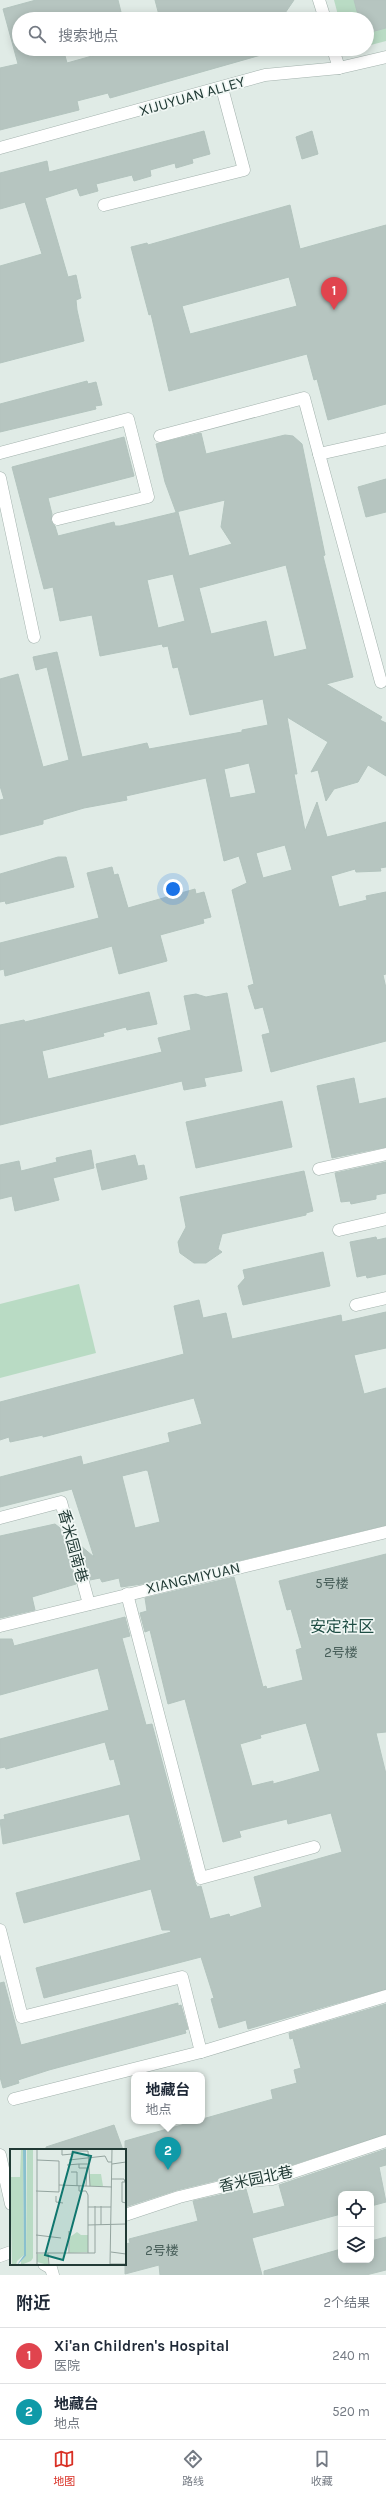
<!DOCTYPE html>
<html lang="zh">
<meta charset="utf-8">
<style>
body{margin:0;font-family:Karla,"Noto Sans SC",sans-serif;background:#f6f6f7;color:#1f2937}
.controls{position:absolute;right:12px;bottom:12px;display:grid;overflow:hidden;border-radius:8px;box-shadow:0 2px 10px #0003}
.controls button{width:36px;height:36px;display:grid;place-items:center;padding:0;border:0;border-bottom:1px solid #e0e1e3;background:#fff;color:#1f2937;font:20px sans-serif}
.you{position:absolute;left:173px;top:889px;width:14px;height:14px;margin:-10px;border:3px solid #fff;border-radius:50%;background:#1a73e8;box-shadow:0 0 0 6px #1a73e833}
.badge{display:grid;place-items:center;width:26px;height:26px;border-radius:50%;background:#d93025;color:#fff;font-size:13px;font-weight:700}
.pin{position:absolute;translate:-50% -33px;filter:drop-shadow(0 1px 2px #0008)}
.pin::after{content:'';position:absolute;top:21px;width:14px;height:12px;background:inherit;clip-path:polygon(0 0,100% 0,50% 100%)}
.popup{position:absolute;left:131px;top:2072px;width:74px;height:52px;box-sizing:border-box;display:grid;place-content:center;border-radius:8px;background:#fff;filter:drop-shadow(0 1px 3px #0005);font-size:13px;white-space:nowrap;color:#747a83}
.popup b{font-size:15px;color:#1f2937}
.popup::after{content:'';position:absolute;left:50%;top:100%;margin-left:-8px;border:8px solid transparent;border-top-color:#fff}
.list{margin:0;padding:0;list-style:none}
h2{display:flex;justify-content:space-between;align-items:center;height:52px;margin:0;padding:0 16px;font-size:17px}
h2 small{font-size:13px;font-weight:400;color:#747a83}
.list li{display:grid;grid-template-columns:26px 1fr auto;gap:12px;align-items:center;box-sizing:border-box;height:56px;padding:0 16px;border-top:1px solid #e0e1e3}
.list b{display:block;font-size:15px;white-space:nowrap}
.list p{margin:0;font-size:13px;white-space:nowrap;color:#747a83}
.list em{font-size:13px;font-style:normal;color:#747a83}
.icon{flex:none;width:22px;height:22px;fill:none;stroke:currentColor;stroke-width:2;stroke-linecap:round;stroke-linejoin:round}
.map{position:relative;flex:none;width:386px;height:2275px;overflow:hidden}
.search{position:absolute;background:#fff;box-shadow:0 2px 10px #0003;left:12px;right:12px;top:12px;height:44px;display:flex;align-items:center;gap:10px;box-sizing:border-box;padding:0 14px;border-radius:22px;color:#747a83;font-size:15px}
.sheet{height:164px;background:#fff}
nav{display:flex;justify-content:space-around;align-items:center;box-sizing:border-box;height:56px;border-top:1px solid #e0e1e3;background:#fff;font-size:11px;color:#747a83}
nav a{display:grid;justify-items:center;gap:2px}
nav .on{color:#d93025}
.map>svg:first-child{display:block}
</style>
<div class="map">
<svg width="386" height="2275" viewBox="0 0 386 2275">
<rect width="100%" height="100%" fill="#e0ebe6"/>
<g fill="#b9dbc4">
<path d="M334,0H386V41L367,46V19H339Z"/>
<path d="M79,1284L96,1353L0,1378V1304Z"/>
</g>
<g fill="#b6c5c0" stroke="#b3c4be" fill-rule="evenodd">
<path d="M36,0H118L121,12L93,19H19V49H59L60,53L64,52L67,63L117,49H268V53L110,98L108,93L77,101L79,110L0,130V68L18,64L3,9Z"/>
<path d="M155,0H294L281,19H160Z"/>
<path d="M354,0H386V28L367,33V19H359Z"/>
<path d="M204,131L210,154L192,159L193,163L176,168L175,163L150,170L151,176L134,181L132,175L96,184L98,191L80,196L77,188L45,198L68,277L76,275L81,298L76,300L77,310L84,341L0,363V266L42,254L25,202L0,209V173L47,161L49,172Z"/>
<path d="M312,131L318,154L302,159L296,137Z"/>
<path d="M290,205L300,249L386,225V404L328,420L317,379L314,380L307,354L169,391L151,314L149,315L131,247L147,243L148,245ZM289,277L297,306L190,334L182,306Z"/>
<path d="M87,381L88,384L96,382L102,405L95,406L96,409L0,432V404Z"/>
<path d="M201,433L206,454L285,435L293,436L302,444L325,555L323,556L353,677L326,684L382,717L380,720L386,723V776L368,765L358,782L334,789L326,801L318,770L311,772L328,742L287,717L297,774H294L305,831L317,802L327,837L386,822V867L380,868L381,871L356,872L355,869L331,876L339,907L367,900L366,896L386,892V974L383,975L386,988V1041L271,1072L262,1035L270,1033L263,1007L255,1009L248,986L254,984L232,890L247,883L239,856L224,861L206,778L126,796L127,800L84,808L43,820V824L0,835V800L4,799L0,786V679L18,674L43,767L69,760L47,667L36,670L33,657L57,652L82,757L147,743L149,749L242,732V730L268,725L263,699L190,715L178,667L173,668L168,646L163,647L162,644L100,656L92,615L60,621L53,587L44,589L12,467L124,437L134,476L48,498L52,514L51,521L55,526L58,536L114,522L115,526H120L178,512L189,556L232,544L221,527L225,500L176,512L165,482L156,444ZM286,565L307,649L274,657L266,621L211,634L199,588ZM173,574L185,621L158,628L147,580ZM249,763L256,793L230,798L224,769ZM285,845L292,870L263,878L256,853Z"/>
<path d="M386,479V512L366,517L358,487Z"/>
<path d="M58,857H66L74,887L6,904L5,901L0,902V874Z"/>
<path d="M112,867L114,875L118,874L128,908L195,889L196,894L204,892L211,917L203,919L204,923L160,935L167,961L119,974L112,946L5,976L4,969L0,970V943L99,918L87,873Z"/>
<path d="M149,992L157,1024L127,1030L126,1027L103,1033L104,1036L42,1051L48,1079L162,1052L158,1038L191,1030L184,996L196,994L206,997L227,993L242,1071L204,1078L206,1086L184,1090L182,1081L0,1125V1025L24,1020L25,1022Z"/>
<path d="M354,1078L359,1104L386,1098V1147L332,1158L317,1086Z"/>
<path d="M282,1101L292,1147L196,1168L186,1122Z"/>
<path d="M91,1150L94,1168L53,1178L59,1200L15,1211L12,1196L0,1199V1165L19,1161L21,1171L57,1162L56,1158Z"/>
<path d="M135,1155L138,1166L144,1165L147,1179L102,1190L96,1164Z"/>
<path d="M386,1162V1193L376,1195V1199L351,1204L350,1201L341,1202L335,1173Z"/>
<path d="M304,1171L313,1211L306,1213V1215L222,1234L218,1249L222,1252L206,1263H194L180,1253L178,1242L186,1227L180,1197Z"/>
<path d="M376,1237L377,1240L386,1238V1274L367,1278L366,1275L357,1277L350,1242Z"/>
<path d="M323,1252L330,1286L243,1305L238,1286L245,1278L243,1270Z"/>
<path d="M199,1300L203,1318L226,1313L232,1339L341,1315L342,1322L386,1312V1348L354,1355L364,1394L386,1388V1525L142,1584L121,1587L119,1578L102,1582L100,1578L90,1580L81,1546L94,1557L72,1489L0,1507V1477L81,1456L83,1465L170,1442L168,1433L202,1424L194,1398L43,1437V1435L10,1442L9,1437L0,1440V1402L184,1354L174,1306ZM146,1470L148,1471L160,1522L135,1528L122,1476Z"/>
<path d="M55,1524L60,1528L76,1584L32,1597L35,1610L0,1618V1536Z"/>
<path d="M386,1554V1732L376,1733L386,1774V1989L248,2029L246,2020L219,2028L211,1999L214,1998L201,1957L44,1998L36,1968L171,1932L170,1930H162L151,1889L24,1923L16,1893L141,1860L129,1814L3,1844L0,1820L5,1819L4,1815L121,1785L114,1759L110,1760L105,1742L6,1769L5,1767L0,1768V1739L109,1710L98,1668L0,1695V1639H12L14,1646L125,1617L130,1636L122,1638L146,1725L152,1724L194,1880L197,1887L201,1886L210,1919L229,1914L230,1917L262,1907L254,1877L342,1852L331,1813L288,1824L287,1819L239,1831L241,1837L223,1842L185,1699L168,1704L150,1630L145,1632L140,1613L147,1611L145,1598L234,1577L263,1687L266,1686L267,1689L303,1680L296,1650L302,1648L291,1609L287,1610L279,1581ZM306,1723L320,1771L273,1784V1781L252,1786L240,1744L261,1738L260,1735Z"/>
<path d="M4,1982L21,2045L178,2003V2006L181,2005L188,2029L185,2030L186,2033L49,2070L18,2080L19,2083L3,2088L0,2077V1983Z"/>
<path d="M386,2004V2134L270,2172L239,2175L177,2190L125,2207V2141L273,2099L271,2090L297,2083L294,2070L301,2068L293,2038L290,2039L289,2033Z"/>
<path d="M114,2125L123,2150H46V2147Z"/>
<path d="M386,2149V2165L379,2167L386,2202L371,2206V2194H341V2214L252,2238L262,2275H160L159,2265L125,2274V2244L130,2243L129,2239L198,2221L193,2201L246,2189L253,2214L285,2206L279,2185Z"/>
<path d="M386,2237V2270L366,2275H264V2271L341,2249V2260H371V2241Z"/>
</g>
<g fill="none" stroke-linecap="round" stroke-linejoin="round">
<g stroke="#a3b2ad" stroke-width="13">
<g id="minor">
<path d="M319,0L325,19"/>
<path d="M333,49L339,68"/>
<path d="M0,148L265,75L339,68L386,57"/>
<path d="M104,205L244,170L222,88"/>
<path d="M160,436L304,398L319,454L386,439"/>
<path d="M0,453L128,419L148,497L58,519"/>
<path d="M319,454L381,682"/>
<path d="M0,478L34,637"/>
<path d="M319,1169L386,1154"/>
<path d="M339,1230L386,1219"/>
<path d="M356,1305L386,1298"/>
<path d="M0,1518L61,1502L89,1604"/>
<path d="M127,1594L201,1878L314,1847"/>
<path d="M0,1626L386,1532"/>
<path d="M0,1930L22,2017L182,1977L201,2052L14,2099"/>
<path d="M201,2052L386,1996"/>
<path d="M0,2155L11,2204"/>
<path d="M125,2215L179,2197L241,2182L272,2179L386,2141"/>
<path d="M0,2256L11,2252"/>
<path d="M44,2264L51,2268L53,2275"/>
</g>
</g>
<use href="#minor" stroke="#fff" stroke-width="12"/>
</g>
<g text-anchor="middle" stroke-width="3.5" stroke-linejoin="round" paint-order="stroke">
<g font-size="13" fill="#465d58">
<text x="332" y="1588">5号楼</text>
<text x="341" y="1657">2号楼</text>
<text x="162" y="2255">2号楼</text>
</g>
<g font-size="15" fill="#213a35" stroke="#f0f7f4">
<text transform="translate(192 96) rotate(-16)" y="5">XIJUYUAN ALLEY</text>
<text transform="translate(73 1546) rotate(75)" y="5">香米园南巷</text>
<text transform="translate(193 1578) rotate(-13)" y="5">XIANGMIYUAN</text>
<text transform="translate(256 2179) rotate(-12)" y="5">香米园北巷</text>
</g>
<g font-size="16" fill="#1e4c43" stroke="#f0f7f4">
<text x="342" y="1632">安定社区</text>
</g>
</g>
<g transform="translate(10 2149)">
<rect width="116" height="116" fill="#e0ebe6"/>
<path d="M80,25H91L93,37H80Z" fill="#b9dbc4"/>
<path d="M11,0H13L14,106L7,112L6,116H2L0,28H10ZM17,0H23V109L21,112L11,116V112L16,107ZM67,83L71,86H78V103L60,104V88ZM27,105H38V116L27,113Z" fill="#b9dbc4"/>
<path d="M13,0H16V107L7,116L14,106Z" fill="#89c0ce"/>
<path fill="none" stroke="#94a49f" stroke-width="1" d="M27,0V115M52,0V6L62,5V2H78L80,37M59,11L95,7L98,13H102M102,15L116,13M57,16L69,15M61,23H67V37M102,30H114L115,33M116,33H112V53L116,54M49,36L102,38M116,36V51M69,37V42H76L78,46V104M76,37L77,19H69V15H78M26,42L49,43V12L27,11M46,47V53L53,54M78,58H101M78,76L116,75M91,76V57M26,86L51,89M101,103L116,105M26,104H85V57M38,104L39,116M59,104V82M100,115H116M100,116L102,0"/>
<path fill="#0f766e" fill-opacity="0.15" stroke="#0f766e" stroke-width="2" d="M63,3L81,7L53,111L35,106Z"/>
<rect width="116" height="116" fill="none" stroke="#213a35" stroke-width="2"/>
</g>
</svg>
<div class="controls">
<button><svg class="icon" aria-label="locate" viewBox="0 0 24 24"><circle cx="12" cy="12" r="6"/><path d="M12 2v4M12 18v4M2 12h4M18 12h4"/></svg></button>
<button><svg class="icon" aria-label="layers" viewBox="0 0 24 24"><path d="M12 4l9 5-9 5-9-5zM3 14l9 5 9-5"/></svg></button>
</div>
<div class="you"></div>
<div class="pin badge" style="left:334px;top:310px;background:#e0444e">1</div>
<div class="pin badge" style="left:168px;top:2170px;background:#0f9aa8">2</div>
<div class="popup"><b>地藏台</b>地点</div>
<div class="search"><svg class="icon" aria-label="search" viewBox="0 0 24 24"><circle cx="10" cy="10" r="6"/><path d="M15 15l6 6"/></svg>搜索地点</div>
</div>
<section class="sheet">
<h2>附近<small>2个结果</small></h2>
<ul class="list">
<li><span class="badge" style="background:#e0444e">1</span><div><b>Xi'an Children's Hospital</b><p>医院</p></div><em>240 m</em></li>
<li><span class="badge" style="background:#0f9aa8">2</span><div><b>地藏台</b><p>地点</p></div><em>520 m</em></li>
</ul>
</section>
<nav>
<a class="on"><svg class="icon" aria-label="map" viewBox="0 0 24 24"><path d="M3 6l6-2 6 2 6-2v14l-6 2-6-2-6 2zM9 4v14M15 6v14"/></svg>地图</a>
<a><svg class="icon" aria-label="directions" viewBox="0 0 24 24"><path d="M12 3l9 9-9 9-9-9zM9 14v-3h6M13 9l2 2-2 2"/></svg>路线</a>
<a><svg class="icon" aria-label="saved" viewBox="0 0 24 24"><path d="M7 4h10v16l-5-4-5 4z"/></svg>收藏</a>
</nav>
